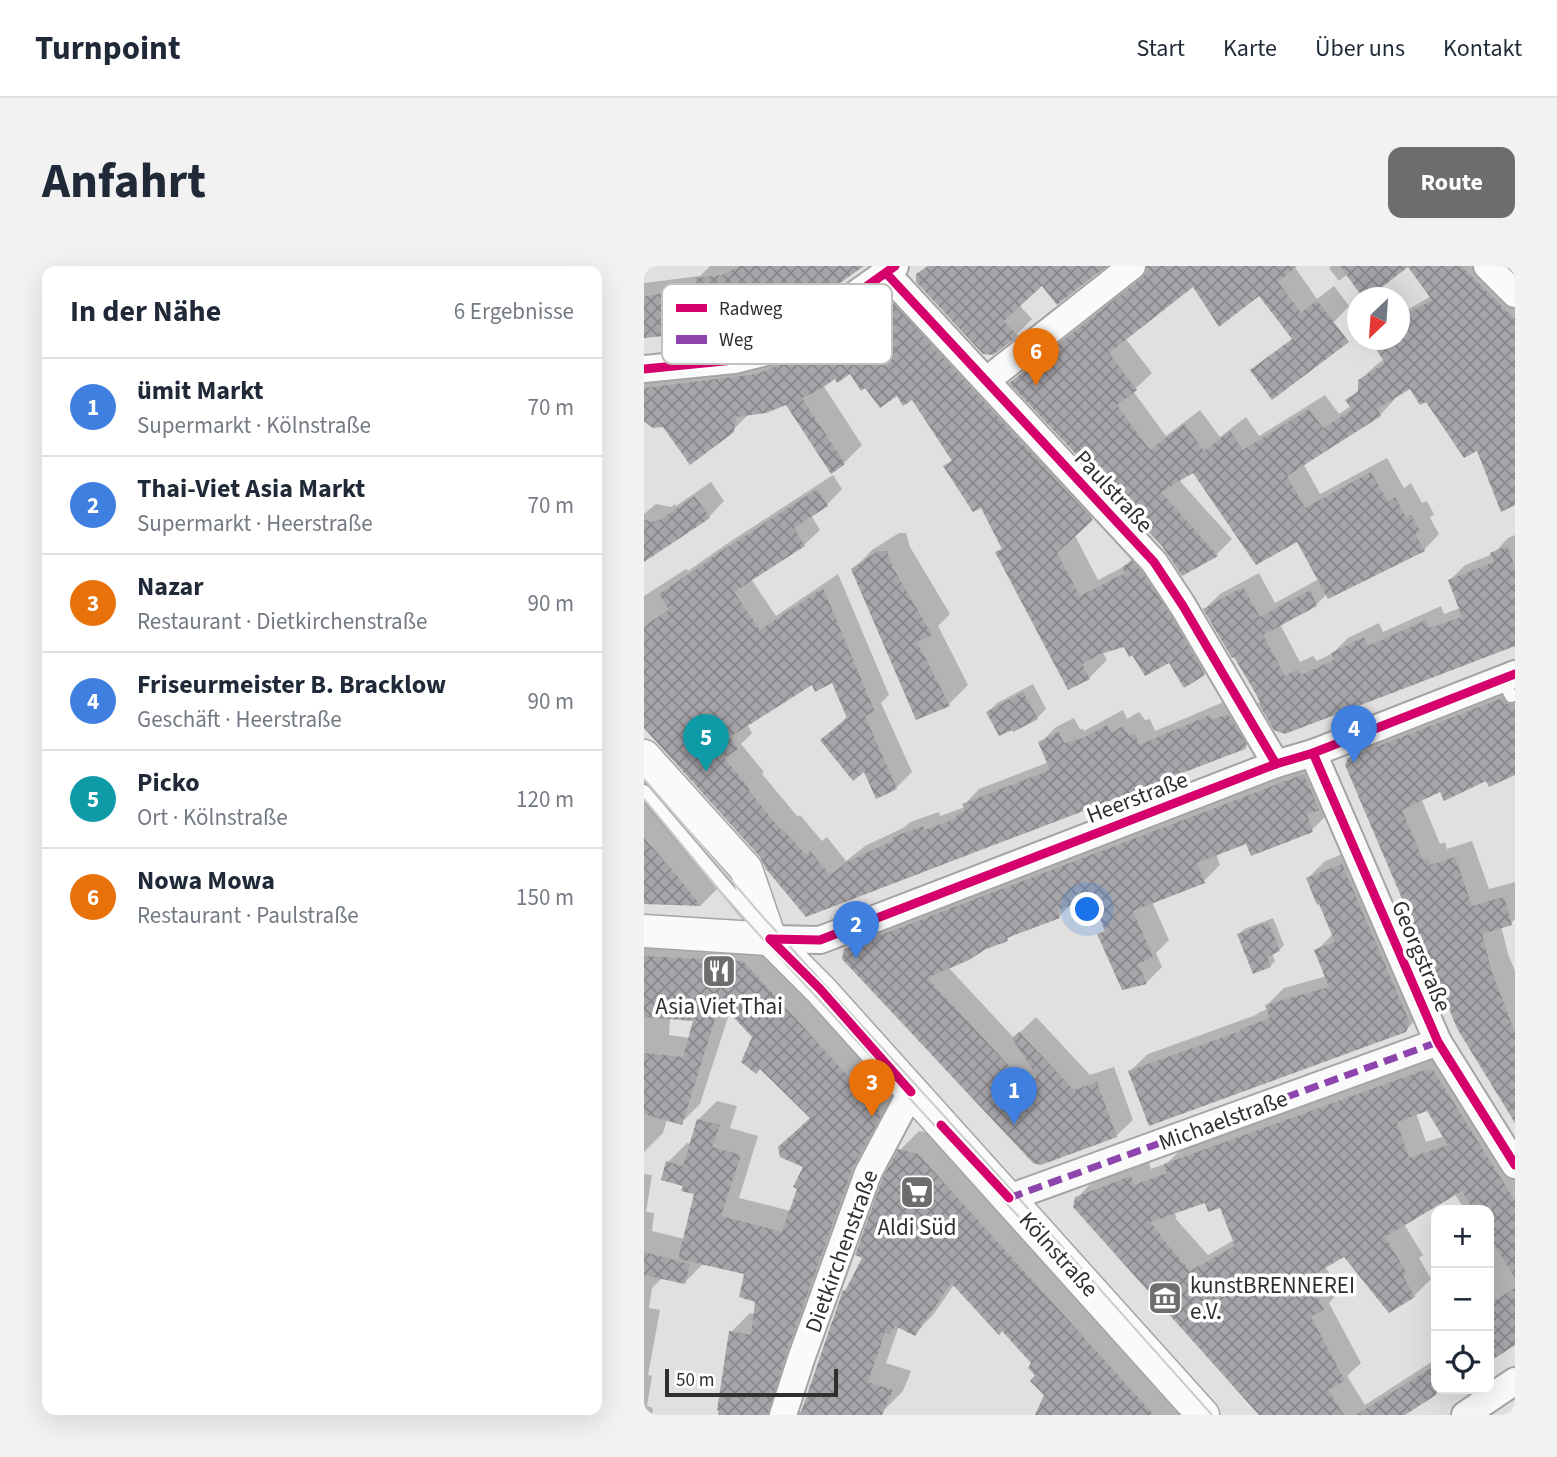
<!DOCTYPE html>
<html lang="de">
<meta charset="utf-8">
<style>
body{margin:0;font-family:"Source Sans 3",sans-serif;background:#f2f2f3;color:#1f2937}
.controls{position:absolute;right:21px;bottom:21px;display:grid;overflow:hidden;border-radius:14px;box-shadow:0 7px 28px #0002}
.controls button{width:63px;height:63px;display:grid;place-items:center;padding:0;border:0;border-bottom:2px solid #e0e1e3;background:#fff;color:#1f2937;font:35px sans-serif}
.compass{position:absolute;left:703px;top:21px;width:63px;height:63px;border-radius:50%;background:#fff;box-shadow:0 7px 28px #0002;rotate:205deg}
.scale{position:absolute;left:21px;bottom:18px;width:173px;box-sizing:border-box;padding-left:7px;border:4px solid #302f2e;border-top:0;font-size:19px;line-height:24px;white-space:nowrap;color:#302f2e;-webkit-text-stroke:5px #fff;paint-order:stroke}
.you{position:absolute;left:444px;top:644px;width:24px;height:24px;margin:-18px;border:5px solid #fff;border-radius:50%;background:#1a73e8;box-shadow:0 0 0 10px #1a73e833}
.badge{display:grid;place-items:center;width:46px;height:46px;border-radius:50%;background:#6e6d6c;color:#fff;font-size:23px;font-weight:700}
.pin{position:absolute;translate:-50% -58px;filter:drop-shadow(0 2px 4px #0008)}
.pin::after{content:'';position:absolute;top:37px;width:24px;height:21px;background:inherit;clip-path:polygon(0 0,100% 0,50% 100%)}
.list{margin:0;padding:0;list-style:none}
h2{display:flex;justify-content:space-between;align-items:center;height:91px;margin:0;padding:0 28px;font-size:30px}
h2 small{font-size:23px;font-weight:400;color:#747a83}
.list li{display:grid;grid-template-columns:46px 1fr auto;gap:21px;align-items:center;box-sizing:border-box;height:98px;padding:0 28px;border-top:2px solid #e0e1e3}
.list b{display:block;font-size:26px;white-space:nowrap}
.list p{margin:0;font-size:23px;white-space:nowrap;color:#747a83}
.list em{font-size:23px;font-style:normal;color:#747a83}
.icon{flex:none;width:38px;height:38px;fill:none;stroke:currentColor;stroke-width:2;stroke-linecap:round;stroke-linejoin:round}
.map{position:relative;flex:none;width:871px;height:1149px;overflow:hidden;border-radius:14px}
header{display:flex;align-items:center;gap:42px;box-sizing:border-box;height:98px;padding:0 35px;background:#fff;border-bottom:2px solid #e0e1e3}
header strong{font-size:33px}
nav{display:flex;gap:38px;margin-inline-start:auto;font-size:24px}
.intro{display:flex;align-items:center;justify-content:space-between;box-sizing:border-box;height:168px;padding:0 42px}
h1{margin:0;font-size:49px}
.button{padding:18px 32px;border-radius:14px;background:#6e6d6c;color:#fff;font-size:24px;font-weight:700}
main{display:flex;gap:42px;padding:0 42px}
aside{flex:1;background:#fff;border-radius:14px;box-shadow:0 7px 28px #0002}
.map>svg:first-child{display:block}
</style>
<header>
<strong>Turnpoint</strong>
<nav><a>Start</a><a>Karte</a><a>Über uns</a><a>Kontakt</a></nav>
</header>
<div class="intro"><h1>Anfahrt</h1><a class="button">Route</a></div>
<main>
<aside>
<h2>In der Nähe<small>6 Ergebnisse</small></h2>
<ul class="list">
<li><span class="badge" style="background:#3f7fe0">1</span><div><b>ümit Markt</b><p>Supermarkt · Kölnstraße</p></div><em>70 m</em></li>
<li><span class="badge" style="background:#3f7fe0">2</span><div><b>Thai-Viet Asia Markt</b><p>Supermarkt · Heerstraße</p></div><em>70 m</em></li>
<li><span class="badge" style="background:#e8710a">3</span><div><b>Nazar</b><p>Restaurant · Dietkirchenstraße</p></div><em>90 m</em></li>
<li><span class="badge" style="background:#3f7fe0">4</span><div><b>Friseurmeister B. Bracklow</b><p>Geschäft · Heerstraße</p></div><em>90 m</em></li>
<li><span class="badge" style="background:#0f9aa8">5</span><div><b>Picko</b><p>Ort · Kölnstraße</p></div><em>120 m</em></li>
<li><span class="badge" style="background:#e8710a">6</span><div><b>Nowa Mowa</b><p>Restaurant · Paulstraße</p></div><em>150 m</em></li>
</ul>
</aside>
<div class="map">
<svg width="871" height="1149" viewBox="0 0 871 1149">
<defs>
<pattern id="building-cross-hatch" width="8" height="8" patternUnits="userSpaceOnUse" patternTransform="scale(1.75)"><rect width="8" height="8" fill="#a8a5aa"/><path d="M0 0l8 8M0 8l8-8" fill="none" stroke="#89878b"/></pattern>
</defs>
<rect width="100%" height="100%" fill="#e2e0de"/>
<g fill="#0003" fill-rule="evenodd">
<path d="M66,0H216L164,21L0,71V17L56,10Z"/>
<path d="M283,0H460L398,18L375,39L388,53L372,69L274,9Z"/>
<path d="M505,0H650L673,33L690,20L705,40L690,56L656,81L615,28L549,19L481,72L508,107L489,125L522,170L556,144L576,171L602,151L615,170L681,129L695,148L707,140L704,135L716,122V114L732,99L740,93L728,74H755V49L787,30L765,0H848L871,23V237L834,182L767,120L750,131L751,133L736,149L659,197L676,228L743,192L760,222L767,217L778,237L783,235L790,248L786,252L795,268L780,284L683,328L672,339L636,358L656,396L669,390L673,395L689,387L704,372L735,357L739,366L797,340L800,348L816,342L806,314L821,299L849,288L864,272L871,269V378L618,436L561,343L576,328L615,307L631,337L675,313L653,274L550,205L535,214L588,273L573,288L538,307L519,279L368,117L383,102L504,6Z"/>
<path d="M687,0H762L704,8L695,15L685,2Z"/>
<path d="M259,16L466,235L430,268L454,314L481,300L498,283L578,390L560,407L540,419L526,394L488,387L481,379L458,385L463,394L445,412L353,287L359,281L338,240L302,200L309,193L269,132L253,128L207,105L191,111L179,119L218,179L200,197L143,137L106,147L89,164L0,156V107L132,91L181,70Z"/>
<path d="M189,209L198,223L183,239L167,249L176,264L160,279L107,313L132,350L194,308L245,429L237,437L268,506L252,522L179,474L204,450L188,415L168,416L103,458L108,467L97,478L120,506L118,508L154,551L156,549L178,575L183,571L202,595L221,580L261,561L266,556L295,546L296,550L321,541L320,539L335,523L405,496L396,477L412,461L430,452L436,463H439L440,465L479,444L483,453L495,446L501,454L506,453L511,465L582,435L616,465L600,481L162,648L117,590L0,459V330L42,303L44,305L84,277Z"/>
<path d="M67,216L80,235L65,251L0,294V248L12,238L27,241L31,238L32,240Z"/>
<path d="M255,267H262L266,281L306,348L294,360L324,419L305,438L209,304L228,284Z"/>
<path d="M389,418L402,443L393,452L344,446L353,437Z"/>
<path d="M871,418V495L796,523L777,532L796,578L801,576L803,583L828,575L845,623L871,616V653L867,657L857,660L864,688L871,705V853L705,493L723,475Z"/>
<path d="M677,493L684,548L668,564L603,576L572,588L576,599L560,615L508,636L525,674L512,687L518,701L502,717L455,669L462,662L448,629L429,637L415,650L369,668L363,673L342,681L304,701L370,772L392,751L446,809L470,801L489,854L472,870L397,897L202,684L218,667Z"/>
<path d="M0,528L17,554L74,622L57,639L0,636Z"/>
<path d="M716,581L778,747L761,765L486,805L504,788L612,749L616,746L624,743L623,739L640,722L683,710L672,685L690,667L664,612L681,595Z"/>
<path d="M629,652L640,679L635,684L628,687L631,695L626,700L595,669L600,663Z"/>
<path d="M0,671L118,676L254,825L153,1145L159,1146L200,1025L206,1019L220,992L256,884L275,865L294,869L541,1149H392L403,1128L390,1097L359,1063L310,1019L289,1049L270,1068L255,1060L242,1097L267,1105L259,1125L240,1144L216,1149H74L87,1066L106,1047L111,1048L113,1035L103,1007L60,997L41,1016L19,1011L8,1022L5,1042L16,1044L4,1109L8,1110L3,1140L9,1142L8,1149H0V908L8,909L2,946L10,947L8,965L41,973L52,927L41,919L24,896L43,877L47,878L54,854L73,835L93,840L86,862L114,870L95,932L147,945L161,900L167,851L110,770L86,745L56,838L37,857L23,853L19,867L0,886ZM26,752L52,754L46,772L25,769Z"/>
<path d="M801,786L871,891V1077L845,1094V944H821L810,927L760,958L779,989L775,992L787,1013L770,1030L701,988L681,1000L696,1025L685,1037L717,1097L703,1110L721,1139L792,1093V1123H799L758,1149H617L433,932L450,914L504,894L507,903L523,897L539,882ZM784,843L801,870L782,876L772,847ZM562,935L577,939L590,974L564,989L531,952L533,951L529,946Z"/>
</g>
<g fill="url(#building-cross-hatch)" fill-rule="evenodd">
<path d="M96,0H220L172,34L163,24L99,62L0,72V30L54,23L51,12L78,9Z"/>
<path d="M284,0H463L413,39L398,20L360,55L374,70L349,89L339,88L272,16V8Z"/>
<path d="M503,0H653L634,16L657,47L673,34L705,76L628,134L606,104L648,73L615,30L575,61L549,21L465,87L493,124L473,139L506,184L540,158L560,185L586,165L599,184L665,143L679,162L708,144L701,134L714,126V114L741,97L726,74H755V53L788,34L764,1L724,32H719L696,0H817L871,53V239L857,246L833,185L820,192L782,136L776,139L766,123L733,143L737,150L643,210L661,242L727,206L744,236L751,231L762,251L767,249L776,265L771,268L781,285L684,333L653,276L612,299L549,207L517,226L574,290L538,310L518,280L365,117L498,12L502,6Z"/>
<path d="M240,33H245L449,254L413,287L436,330L481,307L478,301L488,295L498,306L526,348L561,409L540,422L525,397L501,410L488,389L485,391L480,381L456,388L438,398L446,413L424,424L351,286L358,283L337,242L329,246L299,200L308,195L268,134L259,140L253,130L236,142L221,122L217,125L206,108L193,117L191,113L175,124L158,132L201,198L187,208L142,139L122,147L92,151L90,166L46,199L19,161L9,162L0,155V122L113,108L161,88Z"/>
<path d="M173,223L184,240L150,262L161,280L90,326L116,364L179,322L231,446L221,450L253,523L232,533L220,506L209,515L176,474L203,452L188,417L171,426L168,419L86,471L94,483L80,492L106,523L104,524L138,565L139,563L162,589L166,585L186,609L203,596L250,574L249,571L279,560L281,564L313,552L312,548L321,545L318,538L406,504L394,476L415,466L420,477L439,472L463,459L467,467L479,460L485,469L491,467L495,479L566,449L568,454L584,448L603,479L601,483L162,651L122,603L116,591L0,462V360L25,344L15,328L67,293V292Z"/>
<path d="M51,230L66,252L0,296V254L10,256L15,253L16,254Z"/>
<path d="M863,280L871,301V380L641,468L630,464L614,437L616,436L612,428L590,391L588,392L559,343L599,321L616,351L666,324L673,340L619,369L641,410L654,403L657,409L690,394L687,387L720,371L724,380L782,354L785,362L818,351L804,314L850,296L846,287Z"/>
<path d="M234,285H243L248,300L288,369L273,376L306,440L272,454L207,303Z"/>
<path d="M379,426L394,453L369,466L368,464L355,470L342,446Z"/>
<path d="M858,432L863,438H871V509L845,521L842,515L800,535L796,526L758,544L779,594L784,592L786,599L811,591L828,640L860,631L868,659L838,668L848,706L871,767V857L814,764L701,499L704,492Z"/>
<path d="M660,508L675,544L663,549L669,566L607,590L602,578L553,597L561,617L489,645L509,691L494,698L503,718L478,724L453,668L461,665L447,631L414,644L416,652L363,672L364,675L342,683L325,694L283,712L382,818L393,811L368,772L375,766L430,824L453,816L473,871L397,899L389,897L198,693L200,683Z"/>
<path d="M0,572L29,605L57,640L0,638Z"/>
<path d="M698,598L766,757L762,766L505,860L484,805L597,765L596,763L626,752L621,739L685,721L670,684L691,676L675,638L673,639L662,612Z"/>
<path d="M624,656L636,685L623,691L627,701L609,708L593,668Z"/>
<path d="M0,690L99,695L235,844L237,850L209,901L183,973L142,1088L124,1149H74L75,1145L73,1144L85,1065L107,1069L111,1036L95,1031L100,1008L34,993L50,928L37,925L39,920L17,914L22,895L39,900L53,853L76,859L68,881L97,889L77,950L138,966L153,923L149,921L159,901L136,891L134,881L166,852L116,803L112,808L97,796L108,771L76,737L38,859L0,848V787L39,791L49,755L0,751Z"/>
<path d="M783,803L790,805L871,935V1012L845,970V944H830L818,925L741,971L763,1007L759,1010L771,1031L745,1047L700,991L662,1013L680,1043L667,1051L701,1115L684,1124L700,1149H615L429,941L431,931L487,910L490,919L523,907L520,898ZM783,845L804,879L765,892L753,856ZM561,937L564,946L576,942L591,980L546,1005L516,970L517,969L506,956Z"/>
<path d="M254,883L274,888L510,1149H391L400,1129L386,1115L391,1109L384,1102L387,1097L358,1065L355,1069L307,1017L271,1070L251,1060L246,1069L241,1066L224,1116L249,1124L238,1149H156L199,1024L201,1025L218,992L211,989L238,913Z"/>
<path d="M0,986L46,998L41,1018L0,1009Z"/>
<path d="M871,1022V1079L845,1096V1038Z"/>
<path d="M792,1099V1129L761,1149H712Z"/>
</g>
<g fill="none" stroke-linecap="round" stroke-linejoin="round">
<g stroke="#a6a4a3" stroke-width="16">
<g id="service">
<path d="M859,413L867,430"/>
<path d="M0,525L108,652"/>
</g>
</g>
<g stroke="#a6a4a3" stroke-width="30">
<g id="minor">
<path d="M843,0L871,28"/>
<path d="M242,7L510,296L539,340L632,498"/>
<path d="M0,103L90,94L135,83L251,0"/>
<path d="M343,114L488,0"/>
<path d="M669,487L794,776L871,899"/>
<path d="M126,673L176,674L632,498L669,487L871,408"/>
<path d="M365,932L794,776"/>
<path d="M139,1149L157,1093L224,907L267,826"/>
<path d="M821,1149L871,1115"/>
</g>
</g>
<g stroke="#a6a4a3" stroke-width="35">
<g id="tertiary">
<path d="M0,490L102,603L126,673L176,723L559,1149"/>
<path d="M0,665L126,673"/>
</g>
</g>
<use href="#service" stroke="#fbfafa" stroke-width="12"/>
<use href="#minor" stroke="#fbfafa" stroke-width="26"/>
<use href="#tertiary" stroke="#fbfafa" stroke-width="32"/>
<g stroke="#cdcccc" stroke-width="2">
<path d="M0,513L119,651L372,929L568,1149"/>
<path d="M0,533L75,624L118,672L421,1001"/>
</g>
<path stroke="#8e44ad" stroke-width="7" stroke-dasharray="14 7" stroke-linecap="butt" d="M365,932L794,776"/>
<g stroke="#fff" stroke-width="13">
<g id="cycleway">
<path d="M242,7L510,296L539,340L632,498"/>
<path d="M0,103L90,94L135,83L251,0"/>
<path d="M669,487L794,776L871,899"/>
<path d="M126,673L176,674L632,498L669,487L871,408"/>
<path d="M126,673L176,723L267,826"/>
<path d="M297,859L365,932"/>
</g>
</g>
<use href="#cycleway" stroke="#d6006c" stroke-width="9"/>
</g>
<defs>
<g id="restaurant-square" transform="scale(1.75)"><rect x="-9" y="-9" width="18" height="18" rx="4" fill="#6e6d6c" stroke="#fff"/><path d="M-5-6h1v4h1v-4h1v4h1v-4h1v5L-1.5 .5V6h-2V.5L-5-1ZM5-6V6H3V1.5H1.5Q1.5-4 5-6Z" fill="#fff"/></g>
<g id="supermarket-square" transform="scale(1.75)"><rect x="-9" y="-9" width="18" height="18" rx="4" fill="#6e6d6c" stroke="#fff"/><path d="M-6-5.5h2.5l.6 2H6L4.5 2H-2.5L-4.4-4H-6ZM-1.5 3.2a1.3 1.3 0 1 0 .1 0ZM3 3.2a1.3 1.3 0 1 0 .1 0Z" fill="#fff"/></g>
<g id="museum-square" transform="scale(1.75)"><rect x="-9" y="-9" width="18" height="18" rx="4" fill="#6e6d6c" stroke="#fff"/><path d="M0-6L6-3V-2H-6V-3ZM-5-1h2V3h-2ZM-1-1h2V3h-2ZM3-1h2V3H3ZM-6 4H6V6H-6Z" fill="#fff"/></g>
</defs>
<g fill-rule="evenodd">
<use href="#restaurant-square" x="75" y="705"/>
<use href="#supermarket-square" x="273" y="926"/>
<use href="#museum-square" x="521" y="1032"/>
</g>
<g text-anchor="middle" stroke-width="7" stroke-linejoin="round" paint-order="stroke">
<g font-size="23" fill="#302f2e" stroke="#fff">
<text transform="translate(470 225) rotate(47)" y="8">Paulstraße</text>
<text transform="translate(493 531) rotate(-21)" y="8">Heerstraße</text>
<text transform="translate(778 690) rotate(67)" y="8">Georgstraße</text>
<text transform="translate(579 854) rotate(-20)" y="8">Michaelstraße</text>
<text transform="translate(197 985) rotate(-70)" y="8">Dietkirchenstraße</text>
<text transform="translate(415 988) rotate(48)" y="8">Kölnstraße</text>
</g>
<g font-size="23" fill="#302f2e" stroke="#fff">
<text x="75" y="748">Asia Viet Thai</text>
<text x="273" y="969">Aldi Süd</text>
<text x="546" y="1027" text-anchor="start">kunstBRENNEREI<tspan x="546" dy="26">e.V.</tspan></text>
</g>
</g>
<rect x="18" y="18" width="230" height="80" rx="10" fill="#fff" stroke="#c1c1c0" stroke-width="2"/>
<rect x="32" y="38" width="31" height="8" fill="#d6006c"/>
<rect x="32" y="69" width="31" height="9" fill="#8e44ad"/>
<g font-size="19" fill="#302f2e">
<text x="75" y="49">Radweg</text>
<text x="75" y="80">Weg</text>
</g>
</svg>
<div class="controls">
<button>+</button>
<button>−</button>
<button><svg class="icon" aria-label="locate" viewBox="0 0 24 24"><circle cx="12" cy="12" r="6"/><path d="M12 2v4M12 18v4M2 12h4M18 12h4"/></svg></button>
</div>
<svg class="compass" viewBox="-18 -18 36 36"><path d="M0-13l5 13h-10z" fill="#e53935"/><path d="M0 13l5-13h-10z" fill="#747a83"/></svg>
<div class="scale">50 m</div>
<div class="you"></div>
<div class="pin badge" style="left:370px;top:859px;background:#3f7fe0">1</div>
<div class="pin badge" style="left:212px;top:693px;background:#3f7fe0">2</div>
<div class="pin badge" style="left:228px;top:851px;background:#e8710a">3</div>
<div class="pin badge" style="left:710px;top:497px;background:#3f7fe0">4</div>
<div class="pin badge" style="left:62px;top:506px;background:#0f9aa8">5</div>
<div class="pin badge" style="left:392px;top:120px;background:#e8710a">6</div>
</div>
</main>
